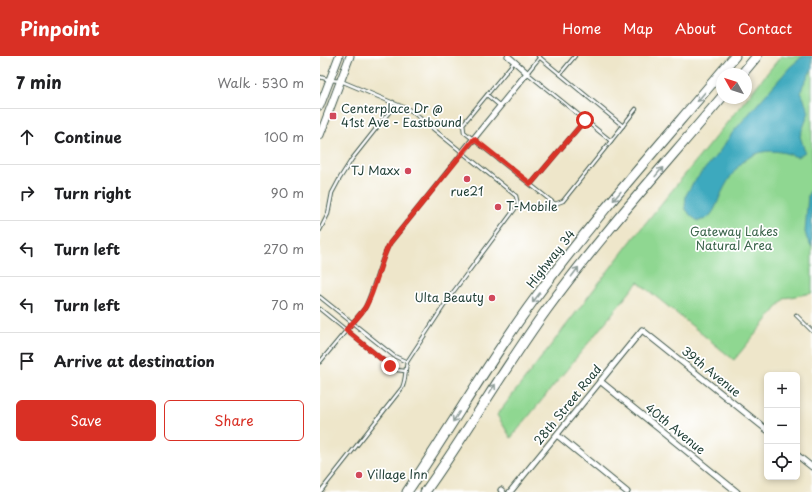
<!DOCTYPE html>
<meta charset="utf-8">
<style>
body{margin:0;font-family:"Playpen Sans",sans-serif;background:#f6f6f6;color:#202124}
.controls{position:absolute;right:12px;bottom:12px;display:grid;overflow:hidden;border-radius:6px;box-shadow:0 2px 6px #0003}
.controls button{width:36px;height:36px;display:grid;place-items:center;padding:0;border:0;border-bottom:1px solid #e0e0e0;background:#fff;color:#202124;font:20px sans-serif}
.compass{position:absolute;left:396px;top:12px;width:36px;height:36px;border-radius:50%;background:#fff;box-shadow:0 2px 6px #0003;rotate:309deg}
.stop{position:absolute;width:12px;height:12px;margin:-9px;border:3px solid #d93025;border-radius:50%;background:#fff}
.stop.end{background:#d93025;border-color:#fff;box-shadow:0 1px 4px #0008}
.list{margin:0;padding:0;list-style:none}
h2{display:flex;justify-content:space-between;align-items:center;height:52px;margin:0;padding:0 16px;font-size:17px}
h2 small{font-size:13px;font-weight:400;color:#757577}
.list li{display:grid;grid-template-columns:26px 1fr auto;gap:12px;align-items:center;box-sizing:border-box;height:56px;padding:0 16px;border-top:1px solid #e0e0e0}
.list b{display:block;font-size:15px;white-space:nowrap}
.list em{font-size:13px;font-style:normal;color:#757577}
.actions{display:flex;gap:8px;padding:12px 16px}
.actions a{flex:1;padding:9px 0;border:1px solid #d93025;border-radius:6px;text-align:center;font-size:14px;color:#d93025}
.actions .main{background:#d93025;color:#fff}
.icon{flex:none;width:22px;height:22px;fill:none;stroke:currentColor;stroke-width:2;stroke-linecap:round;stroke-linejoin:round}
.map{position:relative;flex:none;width:492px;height:436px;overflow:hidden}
header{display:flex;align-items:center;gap:24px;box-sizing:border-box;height:56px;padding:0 20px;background:#d93025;color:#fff}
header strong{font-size:19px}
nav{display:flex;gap:22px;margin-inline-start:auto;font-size:14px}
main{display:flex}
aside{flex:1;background:#fff}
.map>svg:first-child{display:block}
</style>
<header>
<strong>Pinpoint</strong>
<nav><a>Home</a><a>Map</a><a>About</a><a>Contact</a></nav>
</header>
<main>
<aside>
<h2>7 min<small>Walk · 530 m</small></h2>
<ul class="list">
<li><svg class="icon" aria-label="ahead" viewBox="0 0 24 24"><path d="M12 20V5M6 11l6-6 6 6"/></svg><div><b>Continue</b></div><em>100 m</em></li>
<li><svg class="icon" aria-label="right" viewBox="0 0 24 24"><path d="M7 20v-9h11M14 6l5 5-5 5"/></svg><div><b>Turn right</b></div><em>90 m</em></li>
<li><svg class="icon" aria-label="left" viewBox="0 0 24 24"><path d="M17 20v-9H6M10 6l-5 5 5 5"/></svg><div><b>Turn left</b></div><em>270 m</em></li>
<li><svg class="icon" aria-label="left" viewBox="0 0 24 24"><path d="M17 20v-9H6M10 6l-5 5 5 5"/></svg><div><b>Turn left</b></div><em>70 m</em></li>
<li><svg class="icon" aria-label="arrive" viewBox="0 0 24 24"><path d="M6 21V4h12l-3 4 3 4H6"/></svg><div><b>Arrive at destination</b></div></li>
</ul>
<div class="actions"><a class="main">Save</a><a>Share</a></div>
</aside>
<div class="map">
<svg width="492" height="436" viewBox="0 0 492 436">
<rect width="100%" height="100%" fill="#fff"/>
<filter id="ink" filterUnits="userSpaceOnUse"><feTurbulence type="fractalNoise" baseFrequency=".025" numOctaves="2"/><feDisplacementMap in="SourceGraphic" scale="8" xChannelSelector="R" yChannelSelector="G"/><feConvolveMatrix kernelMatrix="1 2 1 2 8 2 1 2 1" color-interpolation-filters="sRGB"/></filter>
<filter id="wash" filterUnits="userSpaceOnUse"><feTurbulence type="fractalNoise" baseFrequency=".012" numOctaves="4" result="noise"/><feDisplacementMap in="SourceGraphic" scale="16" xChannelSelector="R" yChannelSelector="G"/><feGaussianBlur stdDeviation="0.9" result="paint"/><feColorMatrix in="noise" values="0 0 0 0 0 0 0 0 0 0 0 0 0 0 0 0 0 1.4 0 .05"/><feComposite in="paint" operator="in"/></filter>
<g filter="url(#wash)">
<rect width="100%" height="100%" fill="#eee6ca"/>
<path fill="#8fd791" stroke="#578a62" d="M461,0H492V237L465,242L414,304L318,226L191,382L177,359L315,180Z"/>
<g fill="#3ea9be" stroke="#2e7379">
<path d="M483,0H492V13L483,29L481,36L489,56L480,80L485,96L477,101C438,85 418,103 401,138C398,145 394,158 387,162C385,164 381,164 378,165L371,160L365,152L366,139L373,127L399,96L413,76L470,11Z"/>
<path d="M492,131V191L487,183L485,176L488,139Z"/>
</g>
</g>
<g filter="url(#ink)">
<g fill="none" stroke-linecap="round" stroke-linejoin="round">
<g stroke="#3e564a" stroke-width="4.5">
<g id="lane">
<path d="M218,0L303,70"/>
<path d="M194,6L143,68L144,76L235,148L243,145L291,85L207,17L220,1"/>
<path d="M240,18L255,0"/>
<path d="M0,21L10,24L21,25L90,54L196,140L198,149L131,239L87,306C85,315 86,324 82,332L0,436"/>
<path d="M167,39L180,50"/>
<path d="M291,85L316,53"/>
<path d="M211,128L265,64"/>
<path d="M0,174L8,158L12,137L20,122L32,103L70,55L73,46"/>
<path d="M0,241L74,300L87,306"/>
<path d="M0,253L70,310L77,314L85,315"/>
<path d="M476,259L492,275"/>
<path d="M0,306L45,252C55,231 59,207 70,187L142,97"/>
</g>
</g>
<g stroke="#3e564a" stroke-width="7">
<g id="street">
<path d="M142,97L207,17L188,0"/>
<path d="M280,325L417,436"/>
<path d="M237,379L307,436"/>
<path d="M477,399L492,411"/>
<path d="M181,434L183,436"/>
<path d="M190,436L322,274L447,374"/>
</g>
</g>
<g stroke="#3e564a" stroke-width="9">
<g id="secondary">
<path d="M0,50L19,0"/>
<path d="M0,79L30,0"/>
</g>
</g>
<g stroke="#3e564a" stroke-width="11">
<g id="highway">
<path d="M422,18L437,0"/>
<path d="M87,436C130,373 168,306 213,245C276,159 347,81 415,0"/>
<path d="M105,436C148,376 184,312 227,253C281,179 343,111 402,41"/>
</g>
</g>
<use href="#lane" stroke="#fff" stroke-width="2.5"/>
<use href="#street" stroke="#fff" stroke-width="5"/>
<use href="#secondary" stroke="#fff" stroke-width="7"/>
<use href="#highway" stroke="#fff" stroke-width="9"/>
</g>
<defs><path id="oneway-shaft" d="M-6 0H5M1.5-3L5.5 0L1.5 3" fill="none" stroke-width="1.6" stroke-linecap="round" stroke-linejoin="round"/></defs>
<g stroke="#8f9e9a">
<use href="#oneway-shaft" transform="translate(381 41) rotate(130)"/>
<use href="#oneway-shaft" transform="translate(339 116) rotate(-50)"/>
<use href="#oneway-shaft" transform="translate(297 140) rotate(130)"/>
<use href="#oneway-shaft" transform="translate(255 216) rotate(-53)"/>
<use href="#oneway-shaft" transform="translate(216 242) rotate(127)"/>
<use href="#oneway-shaft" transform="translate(172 333) rotate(-57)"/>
<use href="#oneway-shaft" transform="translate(136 361) rotate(123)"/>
</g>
</g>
<g fill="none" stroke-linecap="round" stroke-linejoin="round" filter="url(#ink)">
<path stroke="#d93025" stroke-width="5" d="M70,310L26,274C32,267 41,259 46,250C57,230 59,207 70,187L154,83L211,128L265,64"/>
</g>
<g fill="#d1495b" stroke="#fff" stroke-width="1.5">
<rect x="9" y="56" width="8" height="8" rx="2"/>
<circle cx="88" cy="115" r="4"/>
<circle cx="147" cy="123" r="4"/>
<circle cx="178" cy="151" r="4"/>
<circle cx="172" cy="242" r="4"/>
<circle cx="39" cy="419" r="4"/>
</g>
<g text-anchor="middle" stroke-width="3.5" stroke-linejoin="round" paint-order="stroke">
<g font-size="12" fill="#1f3d34" stroke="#fff" text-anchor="start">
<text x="21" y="57">Centerplace Dr @<tspan x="21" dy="14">41st Ave - Eastbound</tspan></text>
<text x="80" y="119" text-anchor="end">TJ Maxx</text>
<text x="147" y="140" text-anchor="middle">rue21</text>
<text x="186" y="155">T-Mobile</text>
<text x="164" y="246" text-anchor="end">Ulta Beauty</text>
<text x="47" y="423">Village Inn</text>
</g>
<g font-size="12" fill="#3b644b" stroke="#fff">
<text x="414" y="180">Gateway Lakes<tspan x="414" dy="14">Natural Area</tspan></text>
</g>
<g font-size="12" fill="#1f3d34" stroke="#fff">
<text transform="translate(231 203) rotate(-52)" y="4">Highway 34</text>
<text transform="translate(391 316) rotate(39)" y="4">39th Avenue</text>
<text transform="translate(248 349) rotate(-51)" y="4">28th Street Road</text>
<text transform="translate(355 373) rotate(39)" y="4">40th Avenue</text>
</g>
</g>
</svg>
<div class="controls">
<button>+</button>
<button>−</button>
<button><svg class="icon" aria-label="locate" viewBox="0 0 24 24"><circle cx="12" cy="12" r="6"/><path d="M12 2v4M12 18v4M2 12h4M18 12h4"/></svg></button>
</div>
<svg class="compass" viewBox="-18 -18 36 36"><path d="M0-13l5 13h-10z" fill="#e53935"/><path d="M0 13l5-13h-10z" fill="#757577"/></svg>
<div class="stop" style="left:265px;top:64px"></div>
<div class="stop end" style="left:70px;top:310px"></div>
</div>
</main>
